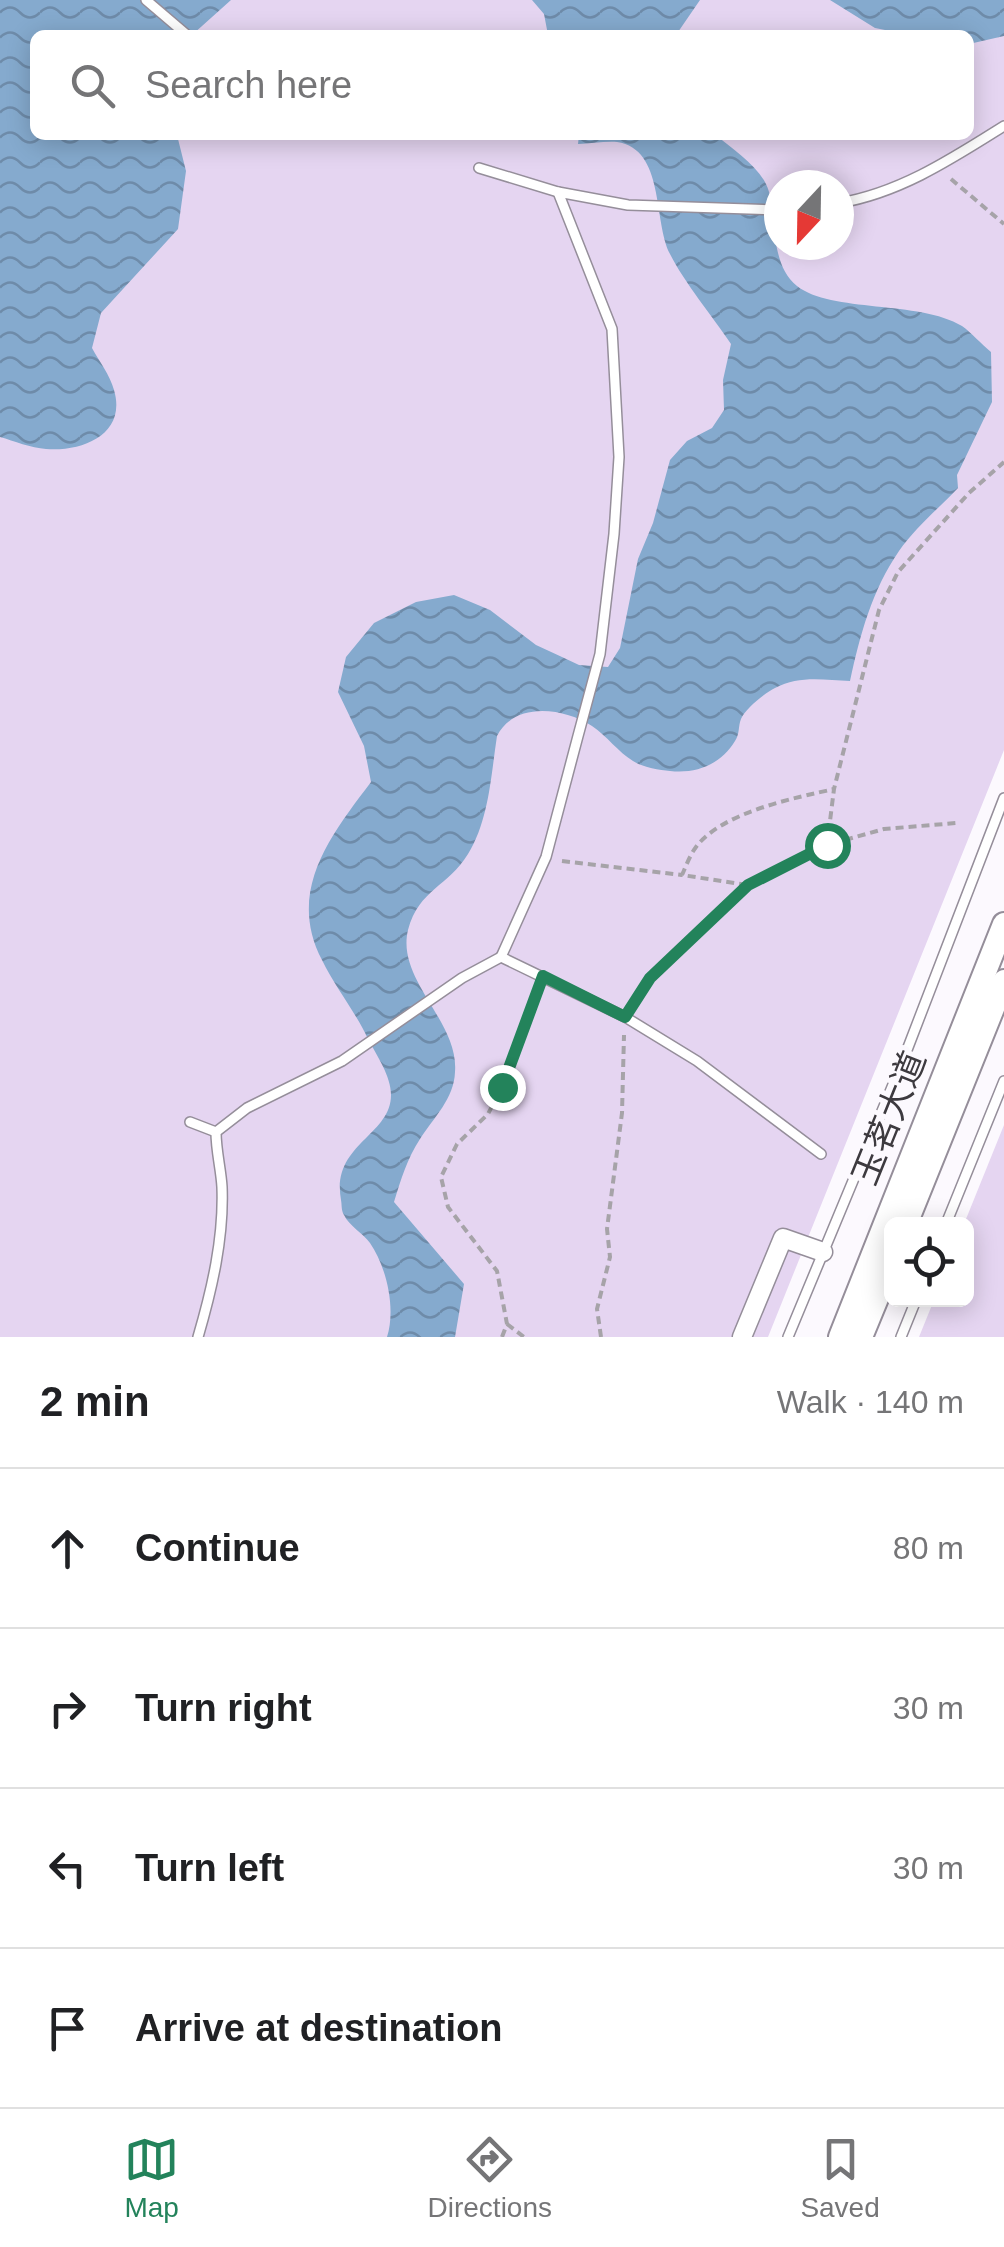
<!DOCTYPE html>
<meta charset="utf-8">
<style>
body{margin:0;font-family:Arial,"Noto Sans SC",sans-serif;background:#f6f6f6;color:#202124}
.controls{position:absolute;right:30px;bottom:30px;display:grid;overflow:hidden;border-radius:15px;box-shadow:0 5px 25px #0003}
.controls button{width:90px;height:90px;display:grid;place-items:center;padding:0;border:0;border-bottom:2px solid #e0e0e0;background:#fff;color:#202124;font:50px sans-serif}
.compass{position:absolute;left:764px;top:170px;width:90px;height:90px;border-radius:50%;background:#fff;box-shadow:0 5px 25px #0003;rotate:202deg}
.stop{position:absolute;width:30px;height:30px;margin:-22px;border:8px solid #23835b;border-radius:50%;background:#fff}
.stop.end{background:#23835b;border-color:#fff;box-shadow:0 2px 10px #0008}
.list{margin:0;padding:0;list-style:none}
h2{display:flex;justify-content:space-between;align-items:center;height:130px;margin:0;padding:0 40px;font-size:42px}
h2 small{font-size:32px;font-weight:400;color:#757577}
.list li{display:grid;grid-template-columns:65px 1fr auto;gap:30px;align-items:center;box-sizing:border-box;height:160px;padding:0 40px;border-top:2px solid #e0e0e0}
.list b{display:block;font-size:38px;white-space:nowrap}
.list em{font-size:32px;font-style:normal;color:#757577}
.icon{flex:none;width:55px;height:55px;fill:none;stroke:currentColor;stroke-width:2;stroke-linecap:round;stroke-linejoin:round}
.map{position:relative;flex:none;width:1004px;height:1337px;overflow:hidden}
.search{position:absolute;background:#fff;box-shadow:0 5px 25px #0003;left:30px;right:30px;top:30px;height:110px;display:flex;align-items:center;gap:25px;box-sizing:border-box;padding:0 35px;border-radius:15px;color:#757577;font-size:38px}
.sheet{height:770px;background:#fff}
nav{display:flex;justify-content:space-around;align-items:center;box-sizing:border-box;height:140px;border-top:2px solid #e0e0e0;background:#fff;font-size:28px;color:#757577}
nav a{display:grid;justify-items:center;gap:5px}
nav .on{color:#23835b}
.map>svg:first-child{display:block}
</style>
<div class="map">
<svg width="1004" height="1337" viewBox="0 0 1004 1337">
<defs>
<pattern id="water-waves" width="16" height="10" patternUnits="userSpaceOnUse" patternTransform="scale(2.5)"><rect width="16" height="10" fill="#85aace"/><path d="M0 5q4-4 8 0t8 0" fill="none" stroke="#6e8ba9"/></pattern>
</defs>
<rect width="100%" height="100%" fill="#fcf9fe"/>
<g fill="#e5d5f1" fill-rule="evenodd">
<path d="M0,0H1004V750L768,1337H0ZM35,35H969V135H35ZM779,185H839V245H779Z"/>
<path d="M1004,1125V1337H919L934,1300H966L964,1224Z"/>
</g>
<g fill="url(#water-waves)">
<path d="M0,0H231L192,35H35V135H177L186,171L178,229L101,313L92,348C99,361 110,375 114,390C127,434 83,452 46,449C31,448 14,441 0,437Z"/>
<path d="M532,0H700L676,35H548L544,14Z"/>
<path d="M830,0H1004V36L969,44V35H910L875,28Z"/>
<path d="M579,135H716C732,149 756,164 766,184C779,211 767,262 797,286C831,313 919,300 962,326C972,333 981,344 991,352L992,402L957,475L958,488C939,508 915,528 899,551C872,590 860,635 850,681C824,680 799,675 775,688C765,693 745,709 741,719C738,726 740,734 735,741C721,764 697,774 670,771C659,770 642,767 633,761C618,752 607,736 592,726C564,708 515,701 497,736C491,775 489,820 468,854C448,887 419,889 408,930C396,980 459,1021 455,1072C454,1099 434,1117 420,1139C407,1159 401,1179 394,1202L464,1284L455,1337H387C396,1309 387,1268 370,1243C363,1233 349,1226 344,1215C341,1210 342,1205 341,1200C331,1144 391,1136 391,1095C391,1076 377,1056 368,1039C355,1011 335,987 322,960C286,891 331,835 371,782L364,746L338,692L346,657L374,623L416,602L454,595L490,610L536,645L562,657L579,665L608,667L620,648L638,559L653,523L670,460L687,441L712,428L724,410L723,380L731,344C713,317 684,282 670,254C653,221 665,149 617,142C605,141 590,144 578,144Z"/>
</g>
<g fill="none" stroke-linecap="round" stroke-linejoin="round">
<g stroke="#958e9a" stroke-width="12">
<g id="service">
<path d="M146,0L187,35"/>
<path d="M479,168L558,192"/>
<path d="M839,203C900,193 953,158 1004,126"/>
<path d="M779,210L628,205L558,192L612,329L619,457L614,534L600,654L578,736L546,857L501,957L625,1017L697,1061L821,1154"/>
<path d="M190,1122L216,1132"/>
<path d="M946,1224L1004,1081"/>
<path d="M198,1337C212,1289 224,1238 222,1187C221,1169 216,1151 216,1132L247,1108L342,1061L462,978L501,957"/>
<path d="M788,1337L902,1063L1004,798"/>
<path d="M901,1337L916,1300"/>
</g>
</g>
<g stroke="#958e9a" stroke-width="21">
<path id="minor" d="M742,1337L783,1238L823,1252"/>
</g>
<g stroke="#958e9a" stroke-width="26">
<g id="tertiary">
<path d="M906,1224L1004,981"/>
<path d="M840,1337L1004,924"/>
<path d="M861,1337L892,1262"/>
</g>
</g>
<g stroke="#a6a3a8" stroke-width="4" stroke-dasharray="8 5" stroke-linecap="butt">
<path d="M951,179L1004,224"/>
<path d="M827,845L834,789L879,610L898,572L969,493L1004,462"/>
<path d="M562,861L682,875"/>
<path d="M747,885L682,875C686,866 690,855 696,847C722,812 795,798 834,789"/>
<path d="M634,1004L650,978L748,885L827,845L884,829L956,823"/>
<path d="M507,1324L524,1337"/>
<path d="M502,1337L507,1324L497,1271L448,1207L441,1177L457,1144L488,1114L502,1087L538,990"/>
<path d="M601,1337L597,1309L610,1257L607,1229L622,1113L624,1035"/>
</g>
<use href="#service" stroke="#fff" stroke-width="9"/>
<use href="#minor" stroke="#fff" stroke-width="18"/>
<use href="#tertiary" stroke="#fff" stroke-width="22"/>
</g>
<g fill="none" stroke-linecap="round" stroke-linejoin="round">
<path stroke="#23835b" stroke-width="12" d="M502,1087L543,976L625,1017L650,978L748,885L827,845"/>
</g>
<g text-anchor="middle" stroke-width="10" stroke-linejoin="round" paint-order="stroke">
<g font-size="35" fill="#3d3a3f" stroke="#fcf9fe">
<text transform="translate(889 1118) rotate(-68)" y="12">玉茗大道</text>
</g>
</g>
</svg>
<div class="controls">
<button><svg class="icon" aria-label="locate" viewBox="0 0 24 24"><circle cx="12" cy="12" r="6"/><path d="M12 2v4M12 18v4M2 12h4M18 12h4"/></svg></button>
</div>
<svg class="compass" viewBox="-18 -18 36 36"><path d="M0-13l5 13h-10z" fill="#e53935"/><path d="M0 13l5-13h-10z" fill="#757577"/></svg>
<div class="stop" style="left:827px;top:845px"></div>
<div class="stop end" style="left:502px;top:1087px"></div>
<div class="search"><svg class="icon" aria-label="search" viewBox="0 0 24 24"><circle cx="10" cy="10" r="6"/><path d="M15 15l6 6"/></svg>Search here</div>
</div>
<section class="sheet">
<h2>2 min<small>Walk · 140 m</small></h2>
<ul class="list">
<li><svg class="icon" aria-label="ahead" viewBox="0 0 24 24"><path d="M12 20V5M6 11l6-6 6 6"/></svg><div><b>Continue</b></div><em>80 m</em></li>
<li><svg class="icon" aria-label="right" viewBox="0 0 24 24"><path d="M7 20v-9h11M14 6l5 5-5 5"/></svg><div><b>Turn right</b></div><em>30 m</em></li>
<li><svg class="icon" aria-label="left" viewBox="0 0 24 24"><path d="M17 20v-9H6M10 6l-5 5 5 5"/></svg><div><b>Turn left</b></div><em>30 m</em></li>
<li><svg class="icon" aria-label="arrive" viewBox="0 0 24 24"><path d="M6 21V4h12l-3 4 3 4H6"/></svg><div><b>Arrive at destination</b></div></li>
</ul>
</section>
<nav>
<a class="on"><svg class="icon" aria-label="map" viewBox="0 0 24 24"><path d="M3 6l6-2 6 2 6-2v14l-6 2-6-2-6 2zM9 4v14M15 6v14"/></svg>Map</a>
<a><svg class="icon" aria-label="directions" viewBox="0 0 24 24"><path d="M12 3l9 9-9 9-9-9zM9 14v-3h6M13 9l2 2-2 2"/></svg>Directions</a>
<a><svg class="icon" aria-label="saved" viewBox="0 0 24 24"><path d="M7 4h10v16l-5-4-5 4z"/></svg>Saved</a>
</nav>
